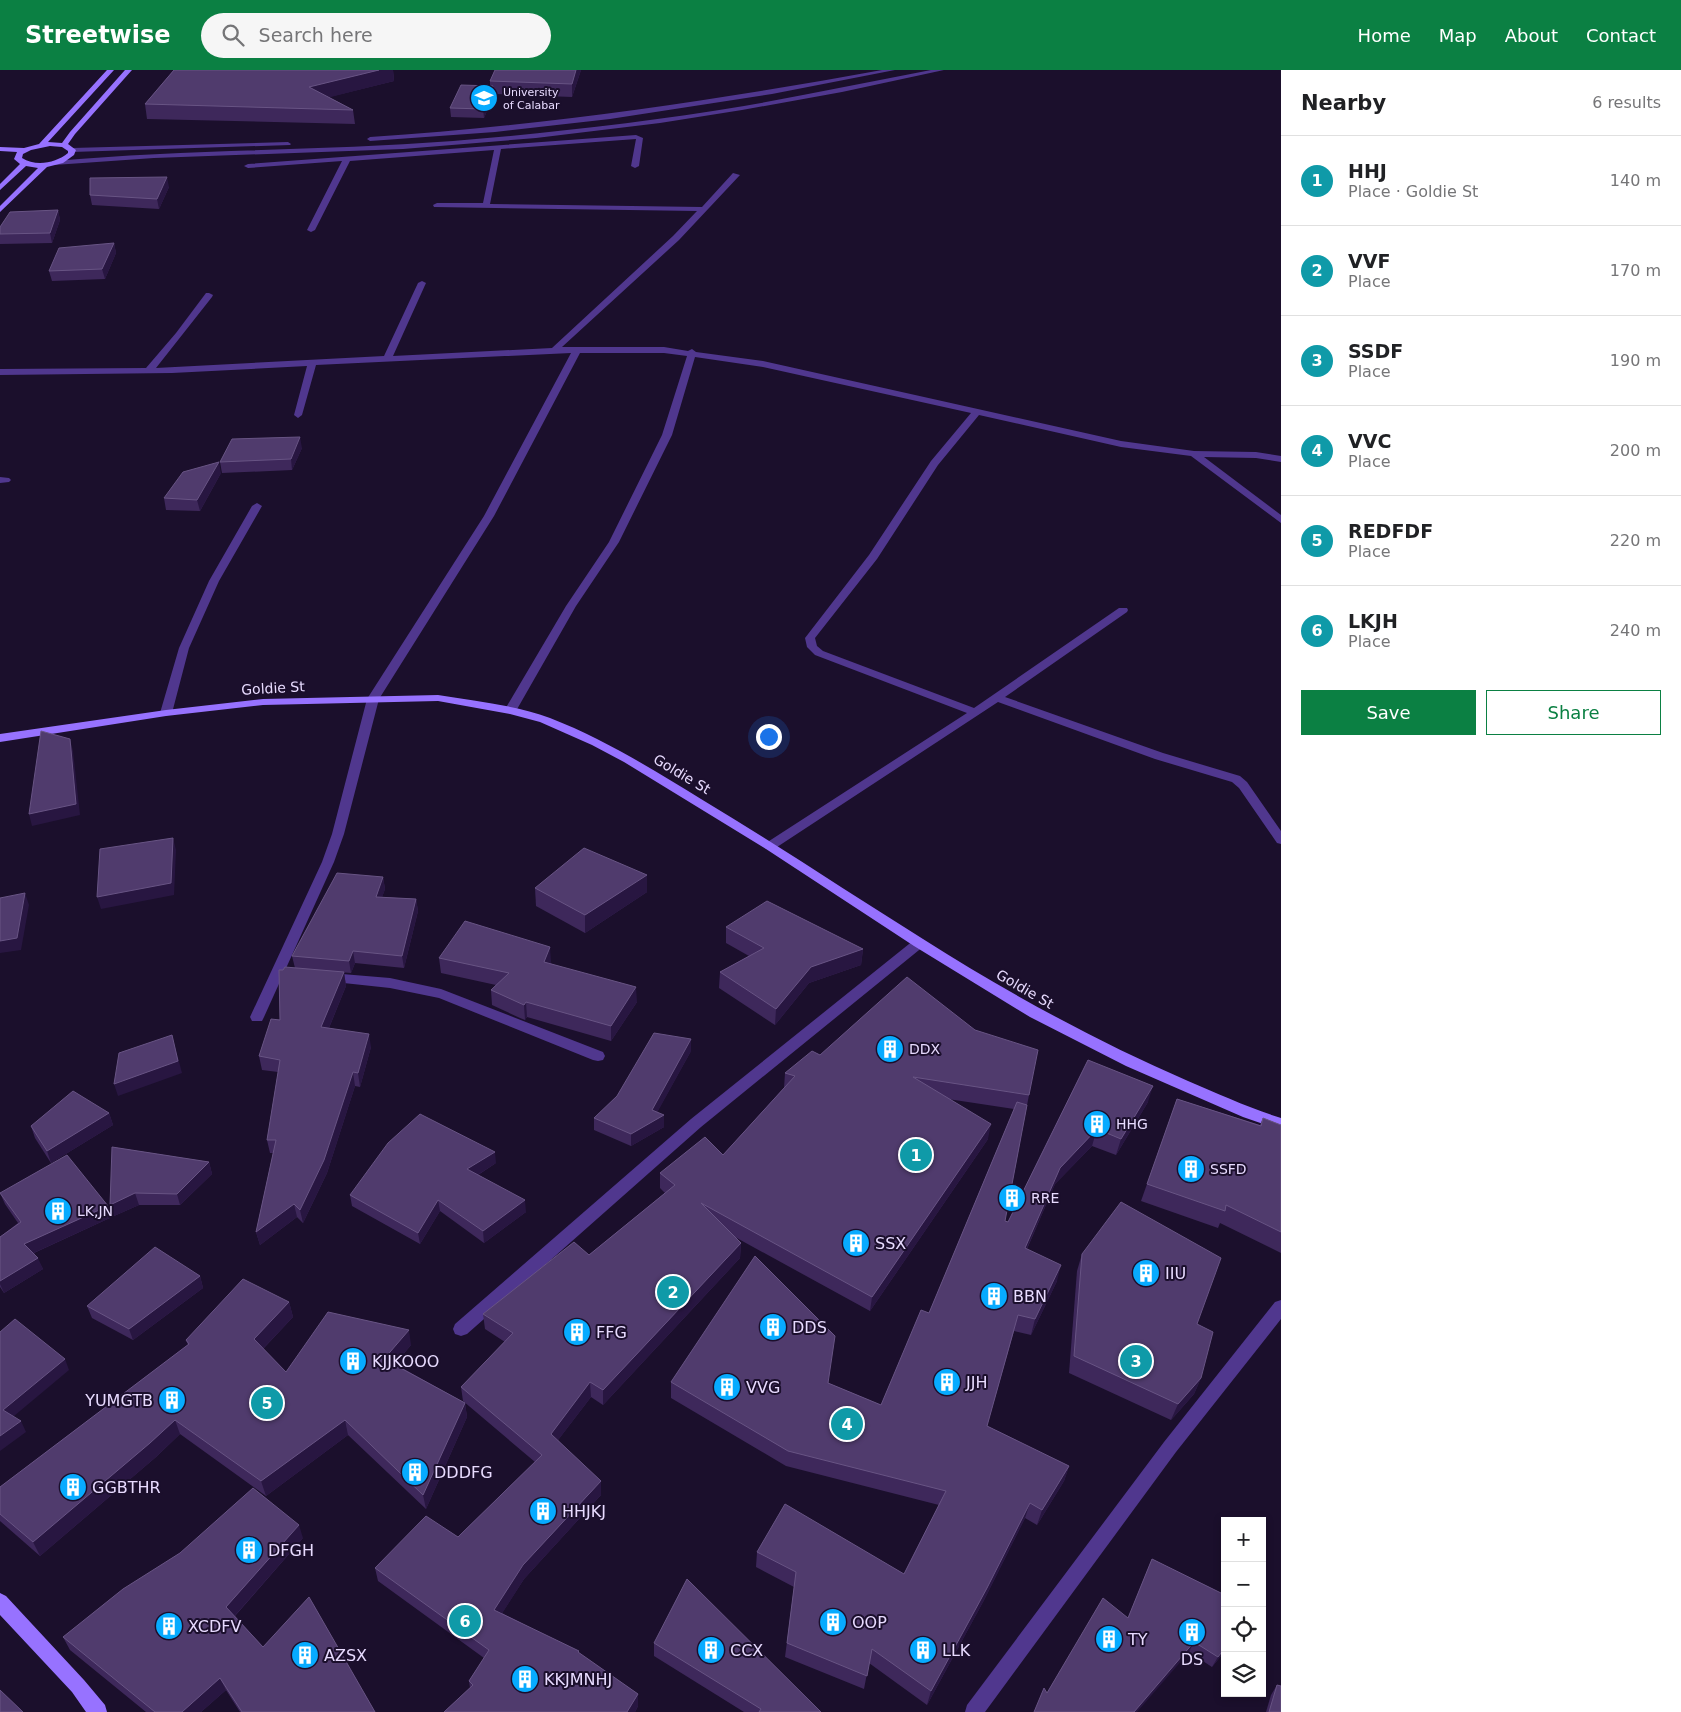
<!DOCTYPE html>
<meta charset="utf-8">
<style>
body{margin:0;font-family:"DejaVu Sans",sans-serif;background:#f6f6f6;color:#202124}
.controls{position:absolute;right:15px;bottom:15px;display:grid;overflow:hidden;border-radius:0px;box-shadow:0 2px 8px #0003}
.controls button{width:45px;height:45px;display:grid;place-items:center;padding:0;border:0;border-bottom:1px solid #e0e0e0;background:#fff;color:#202124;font:25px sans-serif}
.you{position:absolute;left:768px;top:666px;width:18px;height:18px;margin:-12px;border:4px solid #fff;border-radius:50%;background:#1a73e8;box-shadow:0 0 0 8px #1a73e833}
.badge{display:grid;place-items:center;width:32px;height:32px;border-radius:50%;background:#0b8043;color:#fff;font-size:16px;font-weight:700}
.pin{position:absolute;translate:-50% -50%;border:2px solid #fff;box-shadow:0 1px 5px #0006}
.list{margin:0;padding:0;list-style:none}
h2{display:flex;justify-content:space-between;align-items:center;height:65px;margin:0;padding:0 20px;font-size:21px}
h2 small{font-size:16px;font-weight:400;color:#757577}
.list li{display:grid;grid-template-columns:32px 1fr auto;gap:15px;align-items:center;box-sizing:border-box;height:90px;padding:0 20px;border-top:1px solid #e0e0e0}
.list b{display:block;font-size:19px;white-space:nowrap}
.list p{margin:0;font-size:16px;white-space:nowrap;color:#757577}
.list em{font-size:16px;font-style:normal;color:#757577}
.actions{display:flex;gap:10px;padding:15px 20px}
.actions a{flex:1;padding:11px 0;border:1px solid #0b8043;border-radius:0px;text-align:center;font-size:18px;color:#0b8043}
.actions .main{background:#0b8043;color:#fff}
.icon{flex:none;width:28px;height:28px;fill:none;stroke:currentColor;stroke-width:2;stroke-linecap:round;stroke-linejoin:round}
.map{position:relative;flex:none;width:1281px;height:1642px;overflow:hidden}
header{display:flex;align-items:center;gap:30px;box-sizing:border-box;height:70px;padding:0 25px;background:#0b8043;color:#fff}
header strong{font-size:24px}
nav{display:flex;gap:28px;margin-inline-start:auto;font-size:18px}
.search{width:350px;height:45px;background:#f6f6f6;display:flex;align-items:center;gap:12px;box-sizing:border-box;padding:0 18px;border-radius:28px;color:#757577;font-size:19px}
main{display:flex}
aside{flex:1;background:#fff}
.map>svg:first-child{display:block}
</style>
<header>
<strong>Streetwise</strong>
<div class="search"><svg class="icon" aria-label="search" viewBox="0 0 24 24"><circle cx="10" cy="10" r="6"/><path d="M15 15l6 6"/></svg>Search here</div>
<nav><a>Home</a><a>Map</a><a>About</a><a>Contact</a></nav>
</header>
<main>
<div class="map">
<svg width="1281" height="1642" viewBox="0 0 1281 1642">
<rect width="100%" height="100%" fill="#1b0f2c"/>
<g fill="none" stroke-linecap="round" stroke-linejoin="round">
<g fill="#50378e" fill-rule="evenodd">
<path d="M882,0H895L772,24L610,49L495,62L370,71L367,69L370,67C542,56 712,31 882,0Z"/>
<path d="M931,0H944L842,22L742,40L660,53L536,68L403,79L154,88L54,95L50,93L54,91C187,79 320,81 453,71C550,63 647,52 744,36C806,25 869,12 931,0Z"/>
<path d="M636,65L643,68L639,96L635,98L631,96L636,69L501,79L490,134L702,137L733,103L740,105L679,170L562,277H664L688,281L692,279L696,282L763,291L1121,371L1194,381L1256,382L1281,386V392L1256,388L1204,387L1281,445V453L1191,386L1121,377L979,345L938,395L877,489L815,568L817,576L823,581L974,638L1119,538H1127L1128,540L1127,542L1005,627L1163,683L1240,706L1247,712L1281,761V774L1277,773L1239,718L1232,712L1155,689L998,632L774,779H766L764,776L766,773L967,643L815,585L807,577L805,568L869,485L931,391L971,343L763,297L695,287L672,365L619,472L576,536L516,641L514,643H506L504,641L566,536L609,472L662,365L687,286L664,283H580L494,446L379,629L344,764L334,792L264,947L262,951H252L250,947L322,792L332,764L367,629L484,446L571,283L316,295L302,345L298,348L294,345L307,296L172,303L0,305V299L146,298L176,263L206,223H209L213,225L212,227L156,298L384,286L418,213L422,211L426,213L393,286L552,278L673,166L697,141L434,137L433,135L437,133H483L494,80L350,91L315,160L311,162L307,160L342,91L248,98L244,96L248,94Z"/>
<path d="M288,72L291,74L290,75L72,82L68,80L72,78Z"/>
<path d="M0,407L9,408L11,410L9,412L0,413Z"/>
<path d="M257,433L262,436L219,511L189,578L172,643L166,646L162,645L160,643L179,578L209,511L252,436Z"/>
<path d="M919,868L924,870L925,873L924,876L701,1057L467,1264L461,1266L455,1264L453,1259L455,1254L691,1049L914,870Z"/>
<path d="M330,903L390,908L441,919L603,982L605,986L603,990L598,991L593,990L439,928L390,918L325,911L323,908L325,905Z"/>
<path d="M1281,1230V1249L1176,1382L985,1642H965L967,1635L1164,1372L1275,1232Z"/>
</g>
<g fill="#9772ff" fill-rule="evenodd">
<path d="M107,0H114L48,72L62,73L70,62L125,0H132L75,64L68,74L76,80L74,85L63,93L47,97L0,142V136L38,98L26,96L0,120V114L20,94L14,89L17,82L0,81V77L24,78L39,74ZM50,76L62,77L68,81V83C56,93 36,97 22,88L23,84L31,80Z"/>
<path d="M438,625C475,631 515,635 550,648C604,669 652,699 701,729C776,774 849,823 923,869C1008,923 1096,971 1188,1011C1219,1024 1249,1038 1281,1048V1060L1243,1047L1126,996L1030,947L914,876L766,779L624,692L592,675L540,652L510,644L438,631L263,635L166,646L0,672V664L166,640L263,629Z"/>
<path d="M0,1523L6,1526L84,1610L105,1635L107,1642H86L72,1622L0,1545Z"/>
</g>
</g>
<g fill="#3e285b">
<path d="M174,0H393L394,11L329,27L353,40L355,54L147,49L145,34Z"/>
<path d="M495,0H581L572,27L494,24L484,48L451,47L450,38L490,16V11Z"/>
<path d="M169,117L159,139L92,135L90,125Z"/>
<path d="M58,140L60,150L52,173L0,174V157Z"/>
<path d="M114,173L116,183L105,209L52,211L49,201Z"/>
<path d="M302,378L292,400L222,403L220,392Z"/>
<path d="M221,403L200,441L166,440L164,428Z"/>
<path d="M383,807L385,819L382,827L416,829L418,841L404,898L355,893L351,903L305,899L344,902L346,916L329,958L371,977L360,1017L355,1016L327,1103L303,1153L297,1147L260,1175L256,1162L273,1083H270L267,1070L278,1002L262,1000L259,986L280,950L295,898L292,886Z"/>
<path d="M535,818L647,822L585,863L536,836Z"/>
<path d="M726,857L863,879L861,895L809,913L775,955L719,918L720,902L749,886L726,873Z"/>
<path d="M550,877V893L637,932L611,971L527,947L525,950L520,948L492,935L491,920L496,915L441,903L439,888Z"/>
<path d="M691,981L657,1042L664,1057L631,1076L594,1060V1048Z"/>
<path d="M820,985L1029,1025L1005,1151L1008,1152L1088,990L1148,1032L1116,1085L1092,1076L1055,1114L1027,1179L1057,1211L1031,1265L1014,1261L987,1356L1069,1396L1064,1411L1037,1455L1025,1448L983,1532L927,1635L869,1593L864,1619L785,1587L794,1517L756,1497L757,1482L904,1504L939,1435L786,1396L671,1328V1312L828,1313L881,1335L929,1243L1014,1039L948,1029L988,1069L870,1241L735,1167L741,1173L740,1188L603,1335L591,1327L558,1370L601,1425L524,1509L502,1543L579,1583L638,1624V1636L635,1642H444L470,1618L469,1611L484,1588L378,1511L375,1498L458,1467L535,1392L463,1331L461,1317L505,1272L485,1259L483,1244L589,1185L665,1123L660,1118V1103L723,1085L784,1018L785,1003Z"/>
<path d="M1177,1029L1260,1055L1263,1048L1281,1055V1183L1220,1153L1218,1158L1141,1131Z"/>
<path d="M109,1043L113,1055L51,1093L35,1068L31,1056Z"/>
<path d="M112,1077L209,1092L212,1104L180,1135H139L114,1146Z"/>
<path d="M496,1093L478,1105L526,1142L484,1173L440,1141L420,1174L352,1136L350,1125Z"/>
<path d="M0,1123L108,1136L112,1147L34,1183L43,1199L4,1223L0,1217V1167L18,1153L5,1134Z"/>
<path d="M1082,1184L1197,1254L1201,1308L1194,1324L1171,1350L1069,1303L1077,1201Z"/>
<path d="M200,1206L203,1218L133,1270L92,1248L87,1236Z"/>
<path d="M289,1232L293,1247L263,1279L286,1302L411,1275L395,1294L465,1333L467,1347L426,1439L348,1365L266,1426L180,1364L156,1387L40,1486L0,1451V1417L188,1275L186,1270Z"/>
<path d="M303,1468L235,1546L263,1577L375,1642H240L226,1620L201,1642H146L70,1580L63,1567Z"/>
<path d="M1152,1489L1225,1525V1581L1212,1597L1189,1582L1047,1623L1128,1548Z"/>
<path d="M654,1573L821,1642H744L654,1586Z"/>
<path d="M1277,1615L1281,1642H1266L1271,1625Z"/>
</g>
<g fill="#281641">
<path d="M379,0H393L394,11L311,32L309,17Z"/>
<path d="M576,0H581L572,27V14Z"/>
<path d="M493,16L494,25L484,48L483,39Z"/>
<path d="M167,107L169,117L159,139L157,129Z"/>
<path d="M58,140L60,150L52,173L50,163Z"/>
<path d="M114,173L116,183L105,209L102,199Z"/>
<path d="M300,367L302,378L292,400L291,389Z"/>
<path d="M219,392L221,403L200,441L197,430Z"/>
<path d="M70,669L73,681L80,745L32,756L29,744Z"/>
<path d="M173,768L176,780L174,825L101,839L97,827Z"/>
<path d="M647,805V822L585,863V845Z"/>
<path d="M383,807L385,819L378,839L376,827Z"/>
<path d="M25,823L29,835L21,880L0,883V871Z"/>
<path d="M416,829L418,841L404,898L402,886Z"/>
<path d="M550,877L551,892L544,907V892Z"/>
<path d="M863,879L861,895L809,913L775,955L776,939L811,897Z"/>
<path d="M353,881L355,893L351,903L349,891Z"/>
<path d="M344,902L346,916L324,970L321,957Z"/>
<path d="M636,917L637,932L611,971V956Z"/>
<path d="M526,932L527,947L525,950L524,935Z"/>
<path d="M369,964L371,977L360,1017L358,1003Z"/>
<path d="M172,965L182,1003L118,1026L114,1014Z"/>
<path d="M691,969V981L652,1052V1040Z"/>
<path d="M353,1002L355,1016L327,1103L303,1153L300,1140Z"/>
<path d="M1153,1016L1148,1032L1116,1085L1121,1069Z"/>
<path d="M109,1043L113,1055L51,1093L47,1081Z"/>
<path d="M664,1045V1057L631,1076V1064Z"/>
<path d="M991,1054L988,1069L870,1241L872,1227Z"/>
<path d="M1097,1059L1092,1076L1055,1114L1020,1194L1025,1178L1060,1098Z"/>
<path d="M495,1082L496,1093L468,1111L467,1099Z"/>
<path d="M209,1092L212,1104L180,1135L177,1124Z"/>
<path d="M135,1123L139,1135L114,1146L110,1135Z"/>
<path d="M438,1130L440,1141L420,1174L418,1163Z"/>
<path d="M525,1130L526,1142L484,1173L483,1161Z"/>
<path d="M294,1134L297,1147L260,1175L256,1162Z"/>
<path d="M108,1136L112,1147L29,1185L24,1174Z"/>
<path d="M741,1173L740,1188L603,1335V1320Z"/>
<path d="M38,1188L43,1199L4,1223L0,1214V1211Z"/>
<path d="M1061,1195L1057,1211L1031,1265L1035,1249Z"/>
<path d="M200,1206L203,1218L133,1270L129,1259Z"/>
<path d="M289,1232L293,1247L258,1284L254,1269Z"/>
<path d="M409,1260L411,1275L387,1303L384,1289Z"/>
<path d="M65,1289L69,1300L8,1351L3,1340Z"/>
<path d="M1201,1308L1194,1324L1171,1350L1178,1334Z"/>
<path d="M590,1312L591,1327L552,1378L551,1364Z"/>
<path d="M465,1333L467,1347L426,1439L423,1425Z"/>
<path d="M175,1350L180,1364L156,1387L40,1486L33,1472Z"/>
<path d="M345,1350L348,1365L266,1426L261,1411Z"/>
<path d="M21,1351L26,1362L0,1381V1366Z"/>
<path d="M1069,1396L1064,1411L1037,1455L1042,1440Z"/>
<path d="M601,1411V1425L524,1509L496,1553L494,1540L523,1495Z"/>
<path d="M1030,1433L1025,1448L983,1532L927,1635L931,1621Z"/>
<path d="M299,1455L303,1468L231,1550L226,1537Z"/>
<path d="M1194,1572L1189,1582L1137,1642H1134Z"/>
<path d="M1225,1578V1581L1212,1597L1218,1587Z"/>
<path d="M220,1608L226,1620L201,1642H182Z"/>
<path d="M638,1624V1636L635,1642H627Z"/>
</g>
<g fill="#503b6d" stroke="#685484">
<path d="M174,0H379L309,17L353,40L145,34Z"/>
<path d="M495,0H576L572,14L490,11Z"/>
<path d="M461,15L493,16L483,39L450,38Z"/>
<path d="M167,107L157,129L90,125V108Z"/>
<path d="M58,140L50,163L0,164V157L10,142Z"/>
<path d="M114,173L102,199L49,201L59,178Z"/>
<path d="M300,367L291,389L220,392L232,369Z"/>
<path d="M219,392L197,430L164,428L183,402Z"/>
<path d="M41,661L70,669L76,734L29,744Z"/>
<path d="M173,768L171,813L97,827L100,779Z"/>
<path d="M584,778L647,805L585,845L535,818Z"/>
<path d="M337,803L383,807L376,827L416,829L402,886L353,881L349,891L292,886Z"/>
<path d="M25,823L17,868L0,871V828Z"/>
<path d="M767,831L863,879L811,897L776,939L720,902L764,878L726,857Z"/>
<path d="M465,851L550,877L544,892L636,917L611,956L526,932L524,935L491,920L509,903L439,888Z"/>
<path d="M285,897L344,902L321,957L369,964L358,1003L353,1002L324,1090L300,1140L294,1134L256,1162L276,1070H267L280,990L259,986L271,949L280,950L279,900H283Z"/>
<path d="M907,907L975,960L1038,980L1029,1025L913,1007L991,1054L872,1227L701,1133L741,1173L603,1320L590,1312L551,1364L601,1411L523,1495L494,1540L579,1581L578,1582L638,1624L627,1642H444L473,1615L469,1611L489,1580L375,1498L426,1446L458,1467L542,1385L461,1317L513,1263L483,1244L574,1172L589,1185L675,1115L660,1103L705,1067L723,1085L795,1006L785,1003L812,981L820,985Z"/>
<path d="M654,963L691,969L652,1040L664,1045L631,1064L594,1048L617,1026Z"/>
<path d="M172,965L178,991L114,1014L119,983Z"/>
<path d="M1088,990L1153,1016L1121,1069L1097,1059L1060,1098L1025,1178L1061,1195L1035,1249L1018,1245L987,1356L1069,1396L1042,1440L1030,1433L987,1518L931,1621L872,1579L867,1606L787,1573L796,1502L757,1482L785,1434L904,1504L946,1421L788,1381L671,1312L755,1186L835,1266L828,1313L881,1335L921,1240L929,1243L1017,1032L1027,1035L1005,1151L1008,1152Z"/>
<path d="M73,1021L109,1043L47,1081L31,1056Z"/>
<path d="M1177,1029L1261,1056L1263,1048L1281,1055V1162L1226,1135L1225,1141L1147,1114Z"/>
<path d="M420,1044L495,1082L467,1099L525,1130L483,1161L438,1130L418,1163L350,1125L388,1073Z"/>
<path d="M112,1077L209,1092L177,1124L135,1123L110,1135Z"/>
<path d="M67,1085L108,1136L24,1174L38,1188L0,1211V1167L21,1152L0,1123Z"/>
<path d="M1121,1132L1221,1188L1197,1254L1213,1262L1201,1308L1178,1334L1074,1286L1082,1184Z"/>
<path d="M155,1177L200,1206L129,1259L87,1236Z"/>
<path d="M243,1209L289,1232L254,1269L286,1302L328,1242L409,1260L384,1289L465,1333L423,1425L345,1350L261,1411L175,1350L150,1373L33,1472L0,1444V1417L189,1274L186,1270Z"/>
<path d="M15,1249L65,1289L3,1340L21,1351L0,1366V1262Z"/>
<path d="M253,1418L299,1455L226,1537L263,1577L309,1527L375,1642H242L220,1608L182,1642H155L63,1567L123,1519L180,1483Z"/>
<path d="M1152,1489L1225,1525V1578L1218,1587L1194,1572L1134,1642H1034L1044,1618L1047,1623L1103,1528L1128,1548Z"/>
<path d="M687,1509L821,1642H759L761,1639L654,1573Z"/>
<path d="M1277,1615L1281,1616V1642H1269Z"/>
<path d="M0,1620L23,1642H0Z"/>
</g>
<defs>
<g id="university-disc" transform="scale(1.4375)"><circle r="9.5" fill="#07abff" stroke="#1b0f2c"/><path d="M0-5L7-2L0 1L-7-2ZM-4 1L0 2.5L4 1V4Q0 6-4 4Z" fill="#fff"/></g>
<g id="building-disc" transform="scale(1.4375)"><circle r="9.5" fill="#07abff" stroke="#1b0f2c"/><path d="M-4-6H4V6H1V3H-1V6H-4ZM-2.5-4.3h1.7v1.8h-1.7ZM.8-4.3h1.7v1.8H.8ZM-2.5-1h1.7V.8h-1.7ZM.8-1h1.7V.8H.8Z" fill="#fff"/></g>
</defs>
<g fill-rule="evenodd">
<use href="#university-disc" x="484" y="28"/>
<use href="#building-disc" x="890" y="979"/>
<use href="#building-disc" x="1097" y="1054"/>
<use href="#building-disc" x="1191" y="1099"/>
<use href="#building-disc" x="1012" y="1128"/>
<use href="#building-disc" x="58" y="1141"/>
<use href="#building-disc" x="856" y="1173"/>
<use href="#building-disc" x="1146" y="1203"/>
<use href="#building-disc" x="994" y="1226"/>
<use href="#building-disc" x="773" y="1257"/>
<use href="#building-disc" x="577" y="1262"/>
<use href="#building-disc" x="353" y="1291"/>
<use href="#building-disc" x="947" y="1312"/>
<use href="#building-disc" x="727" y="1317"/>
<use href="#building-disc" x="172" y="1330"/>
<use href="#building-disc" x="415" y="1402"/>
<use href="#building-disc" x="73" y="1417"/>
<use href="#building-disc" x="543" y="1441"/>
<use href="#building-disc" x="249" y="1480"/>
<use href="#building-disc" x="833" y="1552"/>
<use href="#building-disc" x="169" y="1556"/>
<use href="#building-disc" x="1192" y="1562"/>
<use href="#building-disc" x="1109" y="1569"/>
<use href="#building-disc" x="711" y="1580"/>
<use href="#building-disc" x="923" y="1580"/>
<use href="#building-disc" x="305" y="1585"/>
<use href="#building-disc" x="525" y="1609"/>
</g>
<g text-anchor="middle" stroke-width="4" stroke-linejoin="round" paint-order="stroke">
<g font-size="11" fill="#e8dbff" stroke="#1b0f2c" text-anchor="start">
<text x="503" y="26">University<tspan x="503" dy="13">of Calabar</tspan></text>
</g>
<g font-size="14" fill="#e8dbff" stroke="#1b0f2c">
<text transform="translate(273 618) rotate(-3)" y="5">Goldie St</text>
<text transform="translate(682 704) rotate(31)" y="5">Goldie St</text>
<text transform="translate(1025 919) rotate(30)" y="5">Goldie St</text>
</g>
<g font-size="14" fill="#e8dbff" stroke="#1b0f2c" text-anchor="start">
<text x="909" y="984">DDX</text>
<text x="1116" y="1059">HHG</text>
<text x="1210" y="1104">SSFD</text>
<text x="1031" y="1133">RRE</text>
<text x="77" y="1146">LK,JN</text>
</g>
<g font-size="16" fill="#e8dbff" stroke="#1b0f2c" text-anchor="start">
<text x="875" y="1179">SSX</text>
<text x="1165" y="1209">IIU</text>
<text x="1013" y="1232">BBN</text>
<text x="792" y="1263">DDS</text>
<text x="596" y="1268">FFG</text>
<text x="372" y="1297">KJJKOOO</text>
<text x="966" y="1318">JJH</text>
<text x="746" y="1323">VVG</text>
<text x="153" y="1336" text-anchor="end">YUMGTB</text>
<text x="434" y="1408">DDDFG</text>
<text x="92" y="1423">GGBTHR</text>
<text x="562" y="1447">HHJKJ</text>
<text x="268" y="1486">DFGH</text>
<text x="852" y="1558">OOP</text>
<text x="188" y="1562">XCDFV</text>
<text x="1128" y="1575">TY</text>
<text x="730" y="1586">CCX</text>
<text x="942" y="1586">LLK</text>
<text x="324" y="1591">AZSX</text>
<text x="1192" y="1595" text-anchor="middle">DS</text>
<text x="544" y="1615">KKJMNHJ</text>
</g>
</g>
</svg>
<div class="controls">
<button>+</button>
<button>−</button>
<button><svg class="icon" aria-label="locate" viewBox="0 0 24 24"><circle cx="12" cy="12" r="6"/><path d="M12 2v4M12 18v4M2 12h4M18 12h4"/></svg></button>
<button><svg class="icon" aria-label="layers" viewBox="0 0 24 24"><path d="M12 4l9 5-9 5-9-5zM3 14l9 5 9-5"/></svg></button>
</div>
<div class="you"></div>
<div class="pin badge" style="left:916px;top:1085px;background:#0f9aa8">1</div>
<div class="pin badge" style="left:673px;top:1222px;background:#0f9aa8">2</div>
<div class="pin badge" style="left:1136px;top:1291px;background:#0f9aa8">3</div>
<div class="pin badge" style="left:847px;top:1354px;background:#0f9aa8">4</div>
<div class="pin badge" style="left:267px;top:1333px;background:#0f9aa8">5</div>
<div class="pin badge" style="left:465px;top:1551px;background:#0f9aa8">6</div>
</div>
<aside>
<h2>Nearby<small>6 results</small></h2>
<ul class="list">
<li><span class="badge" style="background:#0f9aa8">1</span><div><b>HHJ</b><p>Place · Goldie St</p></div><em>140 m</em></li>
<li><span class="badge" style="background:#0f9aa8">2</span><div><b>VVF</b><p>Place</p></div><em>170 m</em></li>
<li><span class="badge" style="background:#0f9aa8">3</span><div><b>SSDF</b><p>Place</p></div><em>190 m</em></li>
<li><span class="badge" style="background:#0f9aa8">4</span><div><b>VVC</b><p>Place</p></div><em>200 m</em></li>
<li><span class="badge" style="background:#0f9aa8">5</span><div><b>REDFDF</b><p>Place</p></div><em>220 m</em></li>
<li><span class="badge" style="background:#0f9aa8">6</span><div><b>LKJH</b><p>Place</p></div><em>240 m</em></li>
</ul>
<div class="actions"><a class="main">Save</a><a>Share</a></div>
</aside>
</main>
